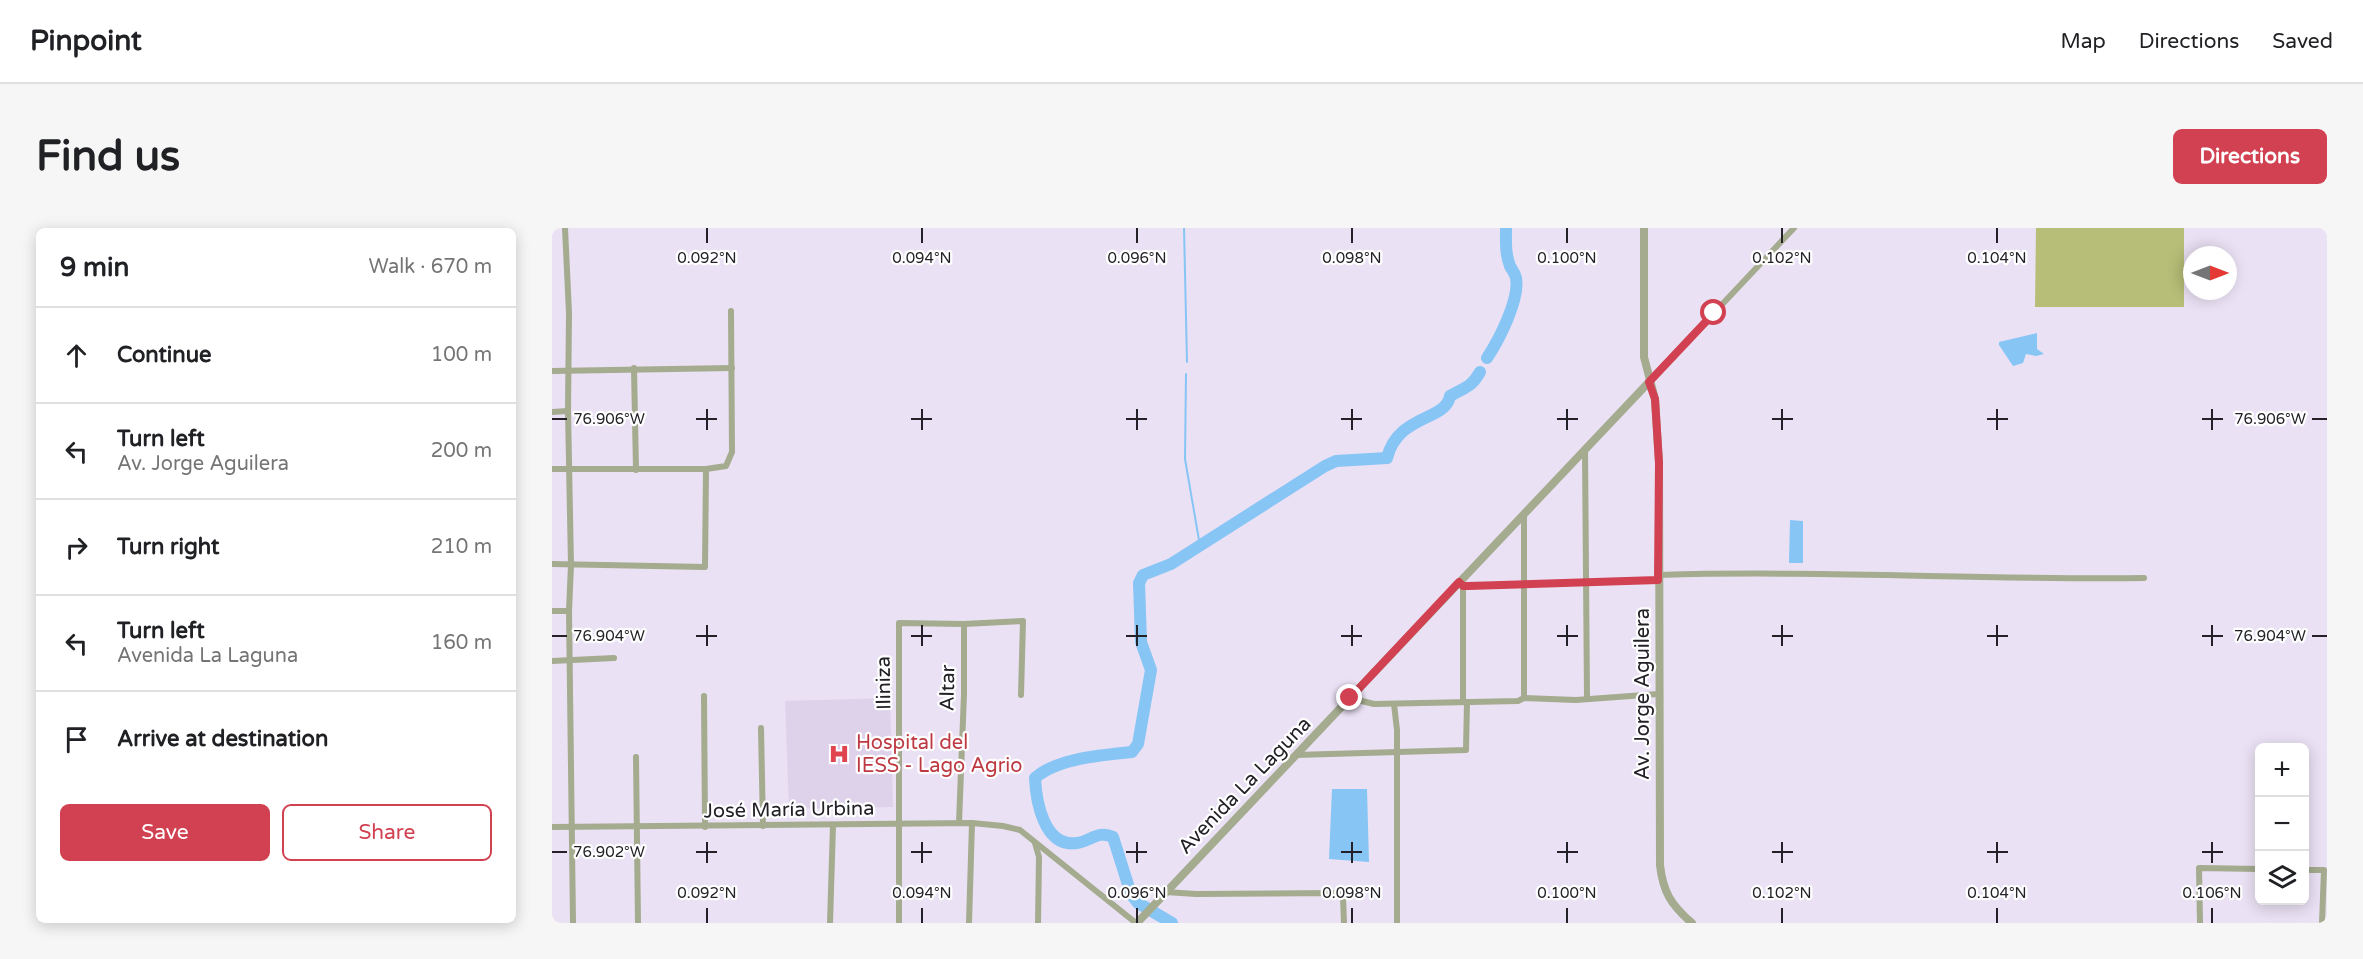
<!DOCTYPE html>
<meta charset="utf-8">
<style>
body{margin:0;font-family:"Varela Round",sans-serif;background:#f6f6f6;color:#202124}
.controls{position:absolute;right:18px;bottom:18px;display:grid;overflow:hidden;border-radius:9px;box-shadow:0 3px 15px #0003}
.controls button{width:54px;height:54px;display:grid;place-items:center;padding:0;border:0;border-bottom:2px solid #e0e0e0;background:#fff;color:#202124;font:30px sans-serif}
.compass{position:absolute;left:1631px;top:18px;width:54px;height:54px;border-radius:50%;background:#fff;box-shadow:0 3px 15px #0003;rotate:90deg}
.stop{position:absolute;width:18px;height:18px;margin:-14px;border:4px solid #d14151;border-radius:50%;background:#fff}
.stop.end{background:#d14151;border-color:#fff;box-shadow:0 2px 6px #0008}
.list{margin:0;padding:0;list-style:none}
h2{display:flex;justify-content:space-between;align-items:center;height:78px;margin:0;padding:0 24px;font-size:26px}
h2 small{font-size:20px;font-weight:400;color:#757577}
.list li{display:grid;grid-template-columns:39px 1fr auto;gap:18px;align-items:center;box-sizing:border-box;height:96px;padding:0 24px;border-top:2px solid #e0e0e0}
.list b{display:block;font-size:22px;white-space:nowrap}
.list p{margin:0;font-size:20px;white-space:nowrap;color:#757577}
.list em{font-size:20px;font-style:normal;color:#757577}
.actions{display:flex;gap:12px;padding:18px 24px}
.actions a{flex:1;padding:14px 0;border:2px solid #d14151;border-radius:9px;text-align:center;font-size:21px;color:#d14151}
.actions .main{background:#d14151;color:#fff}
.icon{flex:none;width:33px;height:33px;fill:none;stroke:currentColor;stroke-width:2;stroke-linecap:round;stroke-linejoin:round}
.map{position:relative;flex:none;width:1775px;height:695px;overflow:hidden;border-radius:9px}
header{display:flex;align-items:center;gap:36px;box-sizing:border-box;height:84px;padding:0 30px;background:#fff;border-bottom:2px solid #e0e0e0}
header strong{font-size:28px}
nav{display:flex;gap:33px;margin-inline-start:auto;font-size:21px}
.intro{display:flex;align-items:center;justify-content:space-between;box-sizing:border-box;height:144px;padding:0 36px}
h1{margin:0;font-size:42px}
.button{padding:15px 27px;border-radius:9px;background:#d14151;color:#fff;font-size:21px;font-weight:700}
main{display:flex;gap:36px;padding:0 36px}
aside{flex:1;background:#fff;border-radius:9px;box-shadow:0 3px 15px #0003}
.map>svg:first-child{display:block}
</style>
<header>
<strong>Pinpoint</strong>
<nav><a>Map</a><a>Directions</a><a>Saved</a></nav>
</header>
<div class="intro"><h1>Find us</h1><a class="button">Directions</a></div>
<main>
<aside>
<h2>9 min<small>Walk · 670 m</small></h2>
<ul class="list">
<li><svg class="icon" aria-label="ahead" viewBox="0 0 24 24"><path d="M12 20V5M6 11l6-6 6 6"/></svg><div><b>Continue</b></div><em>100 m</em></li>
<li><svg class="icon" aria-label="left" viewBox="0 0 24 24"><path d="M17 20v-9H6M10 6l-5 5 5 5"/></svg><div><b>Turn left</b><p>Av. Jorge Aguilera</p></div><em>200 m</em></li>
<li><svg class="icon" aria-label="right" viewBox="0 0 24 24"><path d="M7 20v-9h11M14 6l5 5-5 5"/></svg><div><b>Turn right</b></div><em>210 m</em></li>
<li><svg class="icon" aria-label="left" viewBox="0 0 24 24"><path d="M17 20v-9H6M10 6l-5 5 5 5"/></svg><div><b>Turn left</b><p>Avenida La Laguna</p></div><em>160 m</em></li>
<li><svg class="icon" aria-label="arrive" viewBox="0 0 24 24"><path d="M6 21V4h12l-3 4 3 4H6"/></svg><div><b>Arrive at destination</b></div></li>
</ul>
<div class="actions"><a class="main">Save</a><a>Share</a></div>
</aside>
<div class="map">
<svg width="1775" height="695" viewBox="0 0 1775 695">
<rect width="100%" height="100%" fill="#eae1f4"/>
<path fill="#ded2eb" d="M338,470L341,579L237,581L233,473Z"/>
<path fill="#b7be77" d="M1484,0H1632V79H1483Z"/>
<g fill="#87c5f5">
<path d="M1485,105V121L1492,126L1484,128L1474,126L1471,135L1461,138L1447,117V114Z"/>
<path d="M1238,292L1251,293V335H1237Z"/>
<path d="M780,561H815L817,634L777,631Z"/>
</g>
<g fill="none" stroke-linecap="round" stroke-linejoin="round">
<g stroke="#87c5f5" stroke-width="2">
<path d="M632,0L635,134"/>
<path d="M634,146L633,231L648,318"/>
</g>
<g stroke="#87c5f5" stroke-width="12">
<path d="M935,130C947,112 968,71 964,50C963,45 960,42 958,38C953,25 954,13 954,0"/>
<path d="M620,695L586,675L579,666L561,609C546,602 539,613 525,615C492,620 484,573 483,550C505,530 551,527 580,524L586,516L599,442L589,414L587,355L591,347L619,336L773,238L784,233L835,230C846,186 894,193 898,168C913,159 919,160 928,144"/>
</g>
<g stroke="#a4ab8e" stroke-width="6">
<path d="M13,0L17,85L16,183L19,337L17,383L21,695"/>
<path d="M82,140L84,242"/>
<path d="M0,143L180,140"/>
<path d="M1097,154L1242,0"/>
<path d="M0,184L16,183"/>
<path d="M1033,222L1035,470"/>
<path d="M0,241H154L174,238L180,224L179,83"/>
<path d="M0,336L153,339L154,241"/>
<path d="M1107,347C1268,342 1430,352 1592,350"/>
<path d="M907,354L911,358H916L1106,352"/>
<path d="M911,358V474"/>
<path d="M0,383H17"/>
<path d="M0,433L62,430"/>
<path d="M152,468L153,599"/>
<path d="M798,470L822,476L966,473L972,470L1024,472L1106,466"/>
<path d="M972,470V288"/>
<path d="M842,476L845,502V695"/>
<path d="M209,500L211,598"/>
<path d="M744,527L914,522L915,474"/>
<path d="M84,529L86,695"/>
<path d="M407,595L412,466V396"/>
<path d="M0,599L420,595L451,598L468,602L584,695"/>
<path d="M483,615L487,629L486,695"/>
<path d="M1752,642H1772L1770,695"/>
<path d="M614,664L644,666L786,665L791,669L792,695"/>
<path d="M278,695L281,597"/>
<path d="M347,695V395L412,396L471,393L469,467"/>
<path d="M417,695L420,595"/>
<path d="M1648,695L1647,640L1708,641"/>
</g>
<g stroke="#a4ab8e" stroke-width="8">
<path d="M1092,0V129L1103,171L1107,235L1108,637C1111,664 1119,677 1140,695"/>
<path d="M585,695L1097,154"/>
</g>
</g>
<g fill="none" stroke-linecap="round" stroke-linejoin="round">
<path stroke="#d14151" stroke-width="8" d="M798,470L907,354L911,358H916L1106,352L1107,235L1103,171L1097,154L1162,85"/>
</g>
<path fill="none" stroke="#232027" stroke-width="2" d="M155,0V15M370,0V15M585,0V15M800,0V15M1015,0V15M1230,0V15M1445,0V15M155,181V202M370,181V202M585,181V202M800,181V202M1015,181V202M1230,181V202M1445,181V202M1660,181V202M0,191H15M144,191H165M359,191H380M574,191H595M789,191H810M1005,191H1026M1220,191H1241M1435,191H1456M1650,191H1671M1760,191H1775M155,397V418M370,397V418M585,397V418M800,397V418M1015,397V418M1230,397V418M1445,397V418M1660,397V418M0,408H15M144,408H165M359,408H380M574,408H595M789,408H810M1005,408H1026M1220,408H1241M1435,408H1456M1650,408H1671M1760,408H1775M155,614V635M370,614V635M585,614V635M800,614V635M1015,614V635M1230,614V635M1445,614V635M1660,614V635M0,624H15M144,624H165M359,624H380M574,624H595M789,624H810M1005,624H1026M1220,624H1241M1435,624H1456M1650,624H1671M155,680V695M370,680V695M585,680V695M800,680V695M1015,680V695M1230,680V695M1445,680V695M1660,680V695"/>
<defs>
<g id="hospital-bare" transform="scale(1.62)"><path d="M-5-5h3v3.5h4V-5h3V5h-3V1.5h-4V5h-3Z" fill="#e0444e" stroke="#fff" stroke-width="2.5" paint-order="stroke"/></g>
</defs>
<g fill-rule="evenodd">
<use href="#hospital-bare" x="287" y="526"/>
</g>
<g text-anchor="middle" stroke-width="4.5" stroke-linejoin="round" paint-order="stroke">
<g font-size="20" fill="#232027" stroke="#fff">
<text transform="translate(331 455) rotate(-91)" y="7">Iliniza</text>
<text transform="translate(395 460) rotate(-89)" y="7">Altar</text>
<text transform="translate(1090 466) rotate(-90)" y="7">Av. Jorge Aguilera</text>
<text transform="translate(692 557) rotate(-46)" y="7">Avenida La Laguna</text>
<text transform="translate(237 581) rotate(-1)" y="7">José María Urbina</text>
</g>
<g font-size="20" fill="#be3a42" stroke="#fff" text-anchor="start">
<text x="304" y="521">Hospital del<tspan x="304" dy="23">IESS - Lago Agrio</tspan></text>
</g>
</g>
<g font-size="15" text-anchor="middle" fill="#232027" stroke="#fff" stroke-width="4.5" stroke-linejoin="round" paint-order="stroke">
<text x="155" y="35">0.092°N</text>
<text x="370" y="35">0.094°N</text>
<text x="585" y="35">0.096°N</text>
<text x="800" y="35">0.098°N</text>
<text x="1015" y="35">0.100°N</text>
<text x="1230" y="35">0.102°N</text>
<text x="1445" y="35">0.104°N</text>
<text x="1718" y="196">76.906°W</text>
<text x="57" y="196">76.906°W</text>
<text x="1718" y="413">76.904°W</text>
<text x="57" y="413">76.904°W</text>
<text x="57" y="629">76.902°W</text>
<text x="155" y="670">0.092°N</text>
<text x="370" y="670">0.094°N</text>
<text x="585" y="670">0.096°N</text>
<text x="800" y="670">0.098°N</text>
<text x="1015" y="670">0.100°N</text>
<text x="1230" y="670">0.102°N</text>
<text x="1445" y="670">0.104°N</text>
<text x="1660" y="670">0.106°N</text>
</g>
</svg>
<div class="controls">
<button>+</button>
<button>−</button>
<button><svg class="icon" aria-label="layers" viewBox="0 0 24 24"><path d="M12 4l9 5-9 5-9-5zM3 14l9 5 9-5"/></svg></button>
</div>
<svg class="compass" viewBox="-18 -18 36 36"><path d="M0-13l5 13h-10z" fill="#e53935"/><path d="M0 13l5-13h-10z" fill="#757577"/></svg>
<div class="stop" style="left:1162px;top:85px"></div>
<div class="stop end" style="left:798px;top:470px"></div>
</div>
</main>
